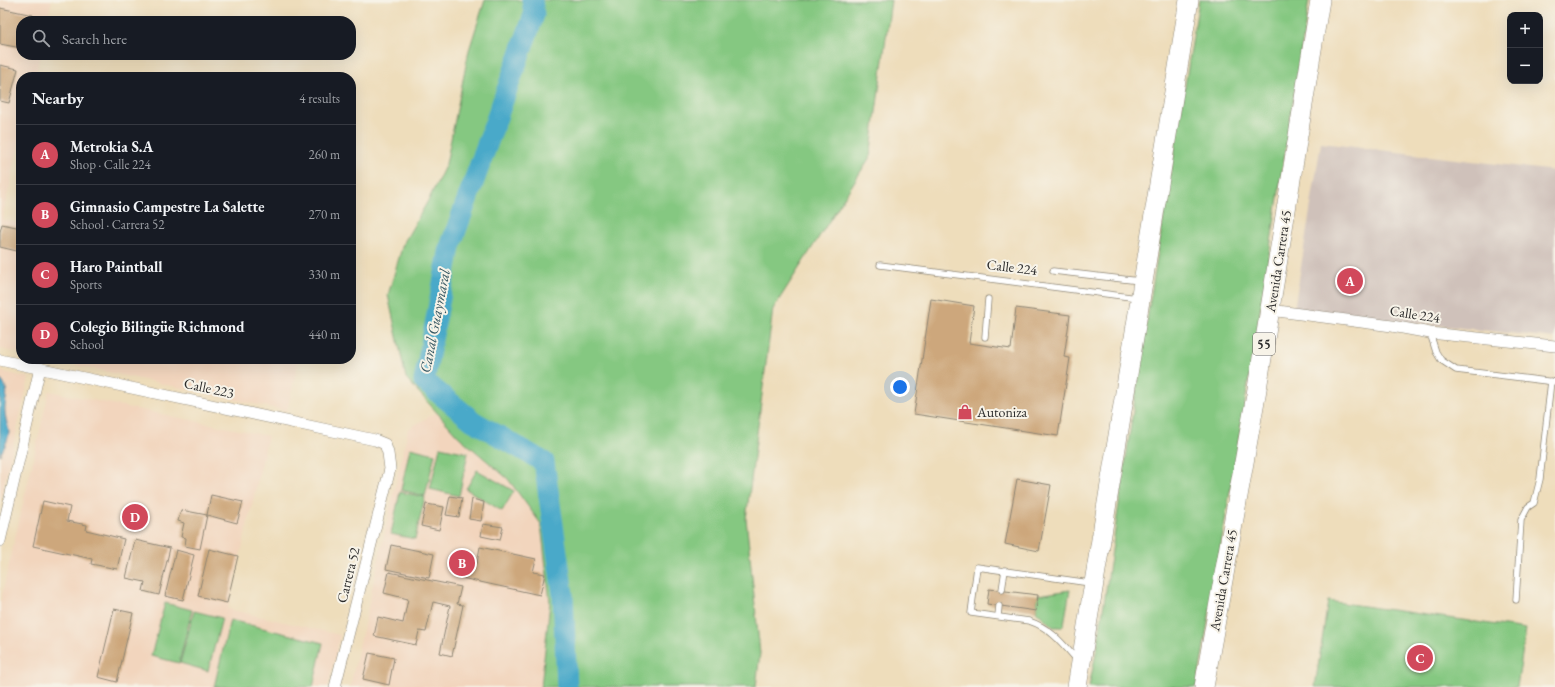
<!DOCTYPE html>
<meta charset="utf-8">
<style>
body{margin:0;font-family:"EB Garamond",serif;background:#20242c;color:#f1f3f6}
.controls{position:absolute;right:12px;top:12px;display:grid;overflow:hidden;border-radius:8px;box-shadow:0 4px 16px #0002}
.controls button{width:36px;height:36px;display:grid;place-items:center;padding:0;border:0;border-bottom:1px solid #363941;background:#171b24;color:#f1f3f6;font:20px sans-serif}
.you{position:absolute;left:900px;top:387px;width:14px;height:14px;margin:-10px;border:3px solid #fff;border-radius:50%;background:#1a73e8;box-shadow:0 0 0 6px #1a73e833}
.badge{display:grid;place-items:center;width:26px;height:26px;border-radius:50%;background:#d1495b;color:#fff;font-size:13px;font-weight:700}
.pin{position:absolute;translate:-50% -50%;border:2px solid #fff;box-shadow:0 1px 4px #0006}
.list{margin:0;padding:0;list-style:none}
h2{display:flex;justify-content:space-between;align-items:center;height:52px;margin:0;padding:0 16px;font-size:17px}
h2 small{font-size:13px;font-weight:400;color:#9ea1a6}
.list li{display:grid;grid-template-columns:26px 1fr auto;gap:12px;align-items:center;box-sizing:border-box;height:60px;padding:0 16px;border-top:1px solid #363941}
.list b{display:block;font-size:15px;white-space:nowrap}
.list p{margin:0;font-size:13px;white-space:nowrap;color:#9ea1a6}
.list em{font-size:13px;font-style:normal;color:#9ea1a6}
.icon{flex:none;width:22px;height:22px;fill:none;stroke:currentColor;stroke-width:2;stroke-linecap:round;stroke-linejoin:round}
.map{position:relative;flex:none;width:1555px;height:687px;overflow:hidden}
.search{position:absolute;background:#171b24;box-shadow:0 4px 16px #0002;left:16px;top:16px;width:340px;height:44px;display:flex;align-items:center;gap:10px;box-sizing:border-box;padding:0 14px;border-radius:16px;color:#9ea1a6;font-size:15px}
.panel{position:absolute;background:#171b24;box-shadow:0 4px 16px #0002;left:16px;top:72px;width:340px;height:292px;border-radius:16px}
.map>svg:first-child{display:block}
</style>
<div class="map">
<svg width="1555" height="687" viewBox="0 0 1555 687">
<rect width="100%" height="100%" fill="#f7f3e8"/>
<filter id="ink" filterUnits="userSpaceOnUse"><feTurbulence type="fractalNoise" baseFrequency=".025" numOctaves="2"/><feDisplacementMap in="SourceGraphic" scale="8" xChannelSelector="R" yChannelSelector="G"/><feConvolveMatrix kernelMatrix="1 2 1 2 8 2 1 2 1" color-interpolation-filters="sRGB"/></filter>
<filter id="wash" filterUnits="userSpaceOnUse"><feTurbulence type="fractalNoise" baseFrequency=".012" numOctaves="4" result="noise"/><feDisplacementMap in="SourceGraphic" scale="16" xChannelSelector="R" yChannelSelector="G"/><feGaussianBlur stdDeviation="0.9" result="paint"/><feColorMatrix in="noise" values="0 0 0 0 0 0 0 0 0 0 0 0 0 0 0 0 0 1.4 0 .05"/><feComposite in="paint" operator="in"/></filter>
<g filter="url(#wash)">
<rect width="100%" height="100%" fill="#edb"/>
<g fill="#f2d5bd">
<path d="M0,0H52L47,21H21V55H40L35,77H21V136L2,219L21,224V353L0,349Z"/>
<path d="M49,359H299L287,411Z"/>
<path d="M0,371L29,378L0,502Z"/>
<path d="M49,391L268,436L228,609L340,635L328,687H0V603Z"/>
<path d="M437,412L458,436L508,479L541,524L550,602L541,687H350L408,429Z"/>
</g>
<path fill="#cfc1ba" d="M1321,143L1555,171V338L1294,310Z"/>
<g fill="#85c881" stroke="#587a56">
<path d="M485,0H891L870,157L773,309L746,519L760,653L756,687H541L550,602L541,524L508,479L458,436L406,378L388,295L403,244L429,199L446,164L469,50Z"/>
<path d="M1199,0H1309L1258,325L1197,687H1089L1098,643L1145,332Z"/>
<path d="M440,447L468,453L459,496L430,489Z"/>
<path d="M410,448L435,454L425,496L401,490Z"/>
<path d="M477,470L514,491L502,511L466,489Z"/>
<path d="M400,492L425,497L415,539L391,534Z"/>
<path d="M1070,590L1064,624L1061,627H1053L1036,611L1038,595Z"/>
<path d="M1328,601L1526,629L1517,687H1315Z"/>
<path d="M165,603L192,610L179,663L151,656Z"/>
<path d="M194,611L222,618L208,671L180,663Z"/>
<path d="M230,620L323,643L313,687H214Z"/>
</g>
<path fill="#4aa9c9" stroke="#3a6a7a" d="M0,379C12,392 4,398 5,412C5,419 8,425 9,431C9,439 4,448 0,455Z"/>
<g fill="none" stroke-linecap="round" stroke-linejoin="round">
<path stroke="#4aa9c9" stroke-width="21" d="M532,0L534,15L450,247L424,381L473,421L544,462L563,594L567,687"/>
</g>
<g id="blocks">
<g fill="#cda77b">
<path d="M0,8L33,15L31,21H21V48L0,44Z"/>
<path d="M0,65L18,69L9,103L0,101Z"/>
<path d="M2,224L21,228V252L0,247V232Z"/>
<path d="M931,299L974,306L969,343L1011,349L1016,308L1070,315L1064,357L1070,358L1058,436L914,414Z"/>
<path d="M1017,479L1051,485L1039,551L1005,544Z"/>
<path d="M211,495L243,502L237,523L207,515Z"/>
<path d="M450,496L462,498L459,517L446,515Z"/>
<path d="M472,499L484,502L481,521L469,519Z"/>
<path d="M43,501L70,507L67,521L87,525L86,530L124,539L117,569L91,564L92,559L33,546Z"/>
<path d="M426,504L444,507L439,530L421,526Z"/>
<path d="M181,510L207,515L200,549L185,546L186,538L181,537L184,523L178,521Z"/>
<path d="M483,524L503,527L500,540L481,536Z"/>
<path d="M135,540L170,548L159,595L143,591L145,582L126,578Z"/>
<path d="M391,545L434,554L429,578L386,569Z"/>
<path d="M480,547L536,559L533,572L545,574L540,595L457,577L460,559L477,563Z"/>
<path d="M209,549L238,556L227,603L198,596Z"/>
<path d="M176,550L194,555L183,600L165,596Z"/>
<path d="M389,572L461,587L457,604L463,605L452,656L440,653L450,606L433,602L426,632L419,631L416,645L374,636L378,617L403,623L408,599L384,593Z"/>
<path d="M989,589L1038,595L1036,611L987,604Z"/>
<path d="M114,609L133,613L117,682L98,677Z"/>
<path d="M369,653L394,658L389,685L363,679Z"/>
</g>
</g>
</g>
<g filter="url(#ink)">
<use href="#blocks" fill-opacity="0" stroke="#8c8473" stroke-width="1"/>
<g fill="none" stroke-linecap="round" stroke-linejoin="round">
<g stroke="#8c8473" stroke-width="7">
<g id="service">
<path d="M880,265L1138,298"/>
<path d="M1053,271L1140,281"/>
<path d="M1430,333L1436,352L1441,360L1456,370L1555,382"/>
<path d="M985,337L988,299"/>
<path d="M1002,590L1005,570"/>
<path d="M1516,600L1521,520L1528,507L1534,503L1540,479L1551,381"/>
<path d="M998,616L999,606"/>
<path d="M1077,660C1063,644 1051,628 1029,621L971,613L977,567L1090,583"/>
</g>
</g>
<g stroke="#8c8473" stroke-width="12">
<g id="minor">
<path d="M1270,310L1392,326L1430,333L1555,346"/>
<path d="M0,360L375,440L385,444L388,453L390,469L335,687"/>
<path d="M0,541L40,368"/>
</g>
</g>
<g stroke="#8c8473" stroke-width="20">
<g id="trunk">
<path d="M1077,687L1189,0"/>
<path d="M1204,687L1256,395L1320,0"/>
</g>
</g>
<use href="#service" stroke="#fff" stroke-width="5.5"/>
<use href="#minor" stroke="#fff" stroke-width="11"/>
<use href="#trunk" stroke="#fff" stroke-width="19"/>
</g>
</g>
<defs>
<g id="shop-bare" transform="scale(1.2)"><path d="M-5-2.5h2.3a2.7 3.5 0 0 1 5.4 0H5L5.5 6h-11ZM-1.5-2.5h3a1.5 2.3 0 0 0-3 0Z" fill="#d1495b" stroke="#f7f3e8" stroke-width="2.5" paint-order="stroke"/></g>
</defs>
<g fill-rule="evenodd">
<use href="#shop-bare" x="965" y="412"/>
</g>
<g text-anchor="middle" stroke-width="4" stroke-linejoin="round" paint-order="stroke">
<rect fill="#f7f3e8" stroke="#686764" stroke-width="1" x="1253" y="333" width="22" height="22" rx="3"/>
<g font-size="13" font-weight="bold" fill="#2b2b2b">
<text x="1264" y="349">55</text>
</g>
<g font-size="14" fill="#2b2b2b" stroke="#f7f3e8">
<text transform="translate(1278 261) rotate(-81)" y="5">Avenida Carrera 45</text>
<text transform="translate(1012 267) rotate(7)" y="5">Calle 224</text>
<text transform="translate(1415 314) rotate(9)" y="5">Calle 224</text>
<text transform="translate(209 388) rotate(12)" y="5">Calle 223</text>
<text transform="translate(348 575) rotate(-76)" y="5">Carrera 52</text>
<text transform="translate(1223 580) rotate(-80)" y="5">Avenida Carrera 45</text>
</g>
<g font-size="14" fill="#2b2b2b" stroke="#f7f3e8" text-anchor="start">
<text x="977" y="417">Autoniza</text>
</g>
<g font-size="15" font-style="italic" fill="#365762" stroke="#f7f3e8">
<text transform="translate(435 321) rotate(-79)" y="5">Canal Guaymaral</text>
</g>
</g>
</svg>
<div class="controls">
<button>+</button>
<button>−</button>
</div>
<div class="you"></div>
<div class="pin badge" style="left:1350px;top:281px">A</div>
<div class="pin badge" style="left:462px;top:563px">B</div>
<div class="pin badge" style="left:1420px;top:658px">C</div>
<div class="pin badge" style="left:135px;top:517px">D</div>
<div class="search"><svg class="icon" aria-label="search" viewBox="0 0 24 24"><circle cx="10" cy="10" r="6"/><path d="M15 15l6 6"/></svg>Search here</div>
<section class="panel">
<h2>Nearby<small>4 results</small></h2>
<ul class="list">
<li><span class="badge">A</span><div><b>Metrokia S.A</b><p>Shop · Calle 224</p></div><em>260 m</em></li>
<li><span class="badge">B</span><div><b>Gimnasio Campestre La Salette</b><p>School · Carrera 52</p></div><em>270 m</em></li>
<li><span class="badge">C</span><div><b>Haro Paintball</b><p>Sports</p></div><em>330 m</em></li>
<li><span class="badge">D</span><div><b>Colegio Bilingüe Richmond</b><p>School</p></div><em>440 m</em></li>
</ul>
</section>
</div>
